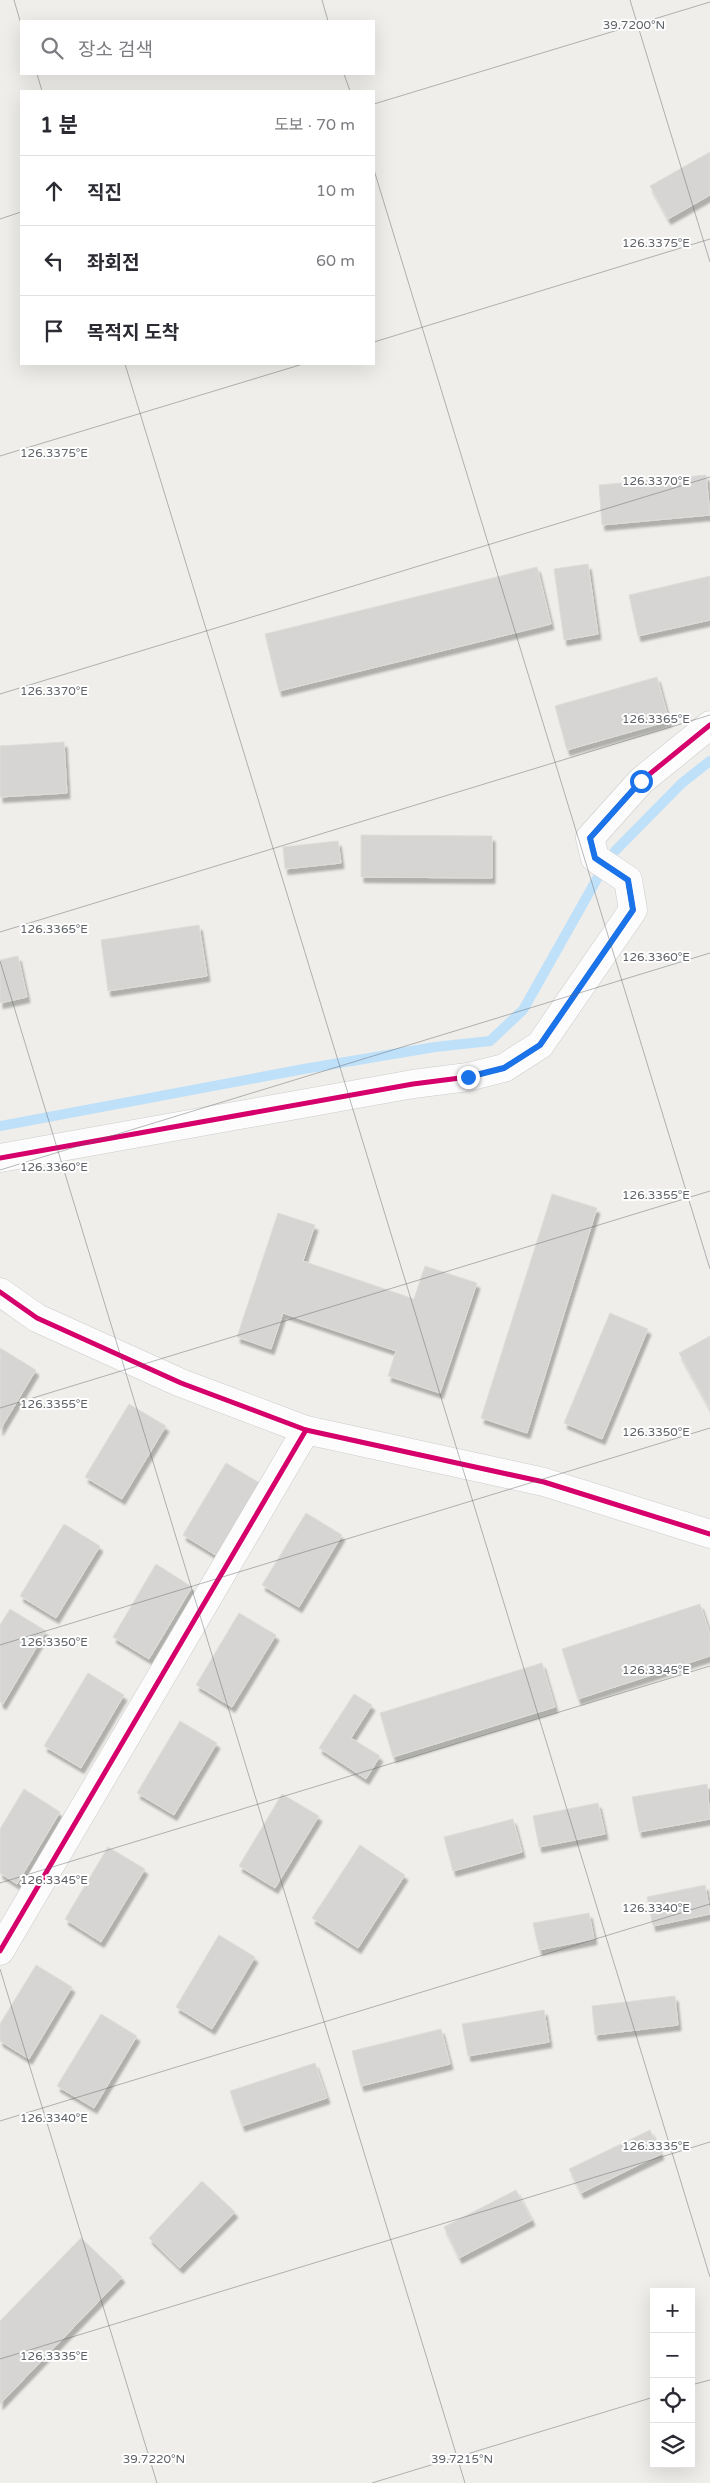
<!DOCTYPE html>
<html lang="ko">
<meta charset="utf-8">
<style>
body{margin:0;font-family:"Varela Round","Noto Sans KR",sans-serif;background:#f7f7f7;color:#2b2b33}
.controls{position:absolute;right:15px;bottom:15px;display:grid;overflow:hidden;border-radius:0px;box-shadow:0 5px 20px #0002}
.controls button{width:45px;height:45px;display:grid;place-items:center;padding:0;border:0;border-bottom:1px solid #e1e1e2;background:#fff;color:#2b2b33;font:25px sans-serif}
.stop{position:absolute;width:15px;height:15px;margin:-11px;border:4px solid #1a73e8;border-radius:50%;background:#fff}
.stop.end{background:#1a73e8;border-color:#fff;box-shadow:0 1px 5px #0008}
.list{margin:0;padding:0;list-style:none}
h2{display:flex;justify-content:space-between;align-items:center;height:65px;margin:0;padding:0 20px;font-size:21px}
h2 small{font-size:16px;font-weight:400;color:#7c7c81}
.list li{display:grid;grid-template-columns:32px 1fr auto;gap:15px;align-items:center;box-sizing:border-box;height:70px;padding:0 20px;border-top:1px solid #e1e1e2}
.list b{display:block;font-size:19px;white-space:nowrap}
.list em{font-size:16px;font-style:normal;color:#7c7c81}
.icon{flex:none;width:28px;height:28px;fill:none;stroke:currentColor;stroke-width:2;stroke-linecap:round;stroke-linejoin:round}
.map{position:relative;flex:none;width:710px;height:2483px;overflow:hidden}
.search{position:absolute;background:#fff;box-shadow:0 5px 20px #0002;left:20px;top:20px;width:355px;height:55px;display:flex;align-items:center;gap:12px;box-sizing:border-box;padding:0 18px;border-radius:0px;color:#7c7c81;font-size:19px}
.panel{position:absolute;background:#fff;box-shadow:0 5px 20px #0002;left:20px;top:90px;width:355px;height:275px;border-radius:0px}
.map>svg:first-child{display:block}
</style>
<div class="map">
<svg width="710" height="2483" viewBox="0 0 710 2483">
<defs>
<filter id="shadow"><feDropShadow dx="3" dy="5.5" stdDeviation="1" flood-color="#0004"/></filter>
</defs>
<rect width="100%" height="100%" fill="#efeeea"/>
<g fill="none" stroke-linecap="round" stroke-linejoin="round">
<g stroke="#bfe0f9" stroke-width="10">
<path d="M615,851L682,783L710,761"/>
<path d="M0,1126L304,1069L435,1047L490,1041L523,1010L598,877"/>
</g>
</g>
<g fill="#d6d5d3" stroke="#deddd9" filter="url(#shadow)">
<path d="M710,152V195L668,219L650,186Z"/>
<path d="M706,475L710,515L602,525L599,485Z"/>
<path d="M588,564L598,634L564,640L554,569Z"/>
<path d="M537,567L551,624L279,691L265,634Z"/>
<path d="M710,576V620L638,636L629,595Z"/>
<path d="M657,677L669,721L567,750L555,706Z"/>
<path d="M64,742L67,793L0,797V746Z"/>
<path d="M361,835L492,836V878L361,877Z"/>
<path d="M338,841L341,863L285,869L283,847Z"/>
<path d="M199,925L207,976L108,991L101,940Z"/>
<path d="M18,956L27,997L0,1003V960Z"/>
<path d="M552,1194L597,1208L527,1433L481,1418Z"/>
<path d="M278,1213L315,1225L303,1261L414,1299L425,1266L477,1283L440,1393L388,1376L396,1351L283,1313L271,1349L237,1337Z"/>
<path d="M610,1313L648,1329L602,1439L564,1423Z"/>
<path d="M710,1336V1409L679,1353Z"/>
<path d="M0,1348L36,1370L0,1430Z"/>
<path d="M129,1404L166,1426L122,1499L85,1477Z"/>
<path d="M226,1463L263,1485L219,1557L183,1535Z"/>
<path d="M306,1513L342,1535L299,1607L262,1585Z"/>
<path d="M64,1524L100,1546L56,1618L20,1596Z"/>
<path d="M156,1564L192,1587L149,1659L113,1637Z"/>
<path d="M700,1604L710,1634V1656L578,1699L562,1649Z"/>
<path d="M10,1609L46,1631L3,1704L0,1702V1625Z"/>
<path d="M239,1613L276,1635L232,1707L196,1685Z"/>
<path d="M542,1663L555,1707L393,1757L380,1713Z"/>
<path d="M88,1673L124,1695L81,1768L44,1746Z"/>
<path d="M354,1694L372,1705L351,1738L380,1756L366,1779L319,1748Z"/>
<path d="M180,1721L217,1743L174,1815L137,1793Z"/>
<path d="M707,1784L710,1819L639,1832L632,1797Z"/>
<path d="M24,1789L60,1812L17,1884L0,1873V1829Z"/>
<path d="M282,1794L319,1816L275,1888L239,1866Z"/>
<path d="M598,1803L605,1834L539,1847L533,1816Z"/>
<path d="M513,1819L522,1852L453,1871L444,1837Z"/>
<path d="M360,1845L405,1875L358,1948L312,1918Z"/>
<path d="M108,1847L145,1869L101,1942L65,1919Z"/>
<path d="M705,1885L710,1914L653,1926L647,1897Z"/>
<path d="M589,1913L594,1939L539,1950L533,1923Z"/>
<path d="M219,1935L255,1957L212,2029L176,2007Z"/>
<path d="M36,1965L72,1987L29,2059L0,2041V2024Z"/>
<path d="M675,1996L678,2025L595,2035L592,2006Z"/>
<path d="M544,2010L549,2042L468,2056L462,2024Z"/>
<path d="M101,2014L137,2036L94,2108L57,2086Z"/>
<path d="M441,2029L450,2064L361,2086L352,2051Z"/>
<path d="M315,2063L327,2098L242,2126L230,2091Z"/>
<path d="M650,2130L661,2154L581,2193L569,2169Z"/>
<path d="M202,2181L235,2212L180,2268L149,2238Z"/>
<path d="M516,2190L532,2220L459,2258L444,2227Z"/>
<path d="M81,2238L122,2277L0,2404V2321Z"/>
</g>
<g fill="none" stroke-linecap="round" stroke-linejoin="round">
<g stroke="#cbcccc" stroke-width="29">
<g id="minor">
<path d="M0,1158L413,1084L468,1077L504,1068L540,1045L633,910L628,880L595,858L590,838L641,781L710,725"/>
<path d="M0,1292L37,1318L181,1383L306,1430L544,1482L710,1534"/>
<path d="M0,1951L306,1430"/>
</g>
</g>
<use href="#minor" stroke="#fdfcfc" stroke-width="28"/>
<g stroke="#fff" stroke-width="8">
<g id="cycleway">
<path d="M0,1158L413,1084L468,1077L504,1068L540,1045L633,910L628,880L595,858L590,838L641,781L710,725"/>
<path d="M0,1292L37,1318L181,1383L306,1430L544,1482L710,1534"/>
<path d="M0,1951L306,1430"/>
</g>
</g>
<use href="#cycleway" stroke="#d6006c" stroke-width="5"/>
</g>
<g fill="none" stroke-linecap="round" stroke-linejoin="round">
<path stroke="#1a73e8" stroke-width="6" d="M468,1077L504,1068L540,1045L633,910L628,880L595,858L590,838L641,781"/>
</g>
<path fill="none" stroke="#5f6368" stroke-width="1" stroke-opacity="0.45" d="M14,0L21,24M322,0L328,21M630,0L710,262M37,74L42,91M344,74L350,91M374,104L710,2M374,170L710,1269M0,219L21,212M374,342L710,239M125,364L710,2277M0,456L303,364M0,694L710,477M0,932L710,715M0,961L465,2483M0,1170L710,953M0,1408L710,1191M0,1645L710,1428M0,1883L710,1666M0,1969L157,2483M0,2121L710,1904M0,2359L710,2142M691,2385L710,2380M372,2483L654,2397"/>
<g font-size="12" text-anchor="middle" fill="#5f6368" stroke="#fff" stroke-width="4" stroke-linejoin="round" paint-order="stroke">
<text x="634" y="29">39.7200°N</text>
<text x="656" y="247">126.3375°E</text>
<text x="54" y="457">126.3375°E</text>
<text x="656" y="485">126.3370°E</text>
<text x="54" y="695">126.3370°E</text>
<text x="656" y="723">126.3365°E</text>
<text x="54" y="933">126.3365°E</text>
<text x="656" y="961">126.3360°E</text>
<text x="54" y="1171">126.3360°E</text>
<text x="656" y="1199">126.3355°E</text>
<text x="54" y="1408">126.3355°E</text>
<text x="656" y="1436">126.3350°E</text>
<text x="54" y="1646">126.3350°E</text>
<text x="656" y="1674">126.3345°E</text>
<text x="54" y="1884">126.3345°E</text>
<text x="656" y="1912">126.3340°E</text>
<text x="54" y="2122">126.3340°E</text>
<text x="656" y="2150">126.3335°E</text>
<text x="54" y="2360">126.3335°E</text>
<text x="154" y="2463">39.7220°N</text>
<text x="462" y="2463">39.7215°N</text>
</g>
</svg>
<div class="controls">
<button>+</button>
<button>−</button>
<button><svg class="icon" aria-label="locate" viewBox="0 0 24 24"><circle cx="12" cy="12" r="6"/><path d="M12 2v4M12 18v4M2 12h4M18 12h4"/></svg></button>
<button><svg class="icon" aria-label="layers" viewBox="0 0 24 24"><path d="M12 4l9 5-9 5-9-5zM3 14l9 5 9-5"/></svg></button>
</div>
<div class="stop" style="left:641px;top:781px"></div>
<div class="stop end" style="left:468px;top:1077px"></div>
<div class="search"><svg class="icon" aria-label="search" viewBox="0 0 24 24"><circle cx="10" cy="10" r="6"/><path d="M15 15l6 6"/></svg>장소 검색</div>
<section class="panel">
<h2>1 분<small>도보 · 70 m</small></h2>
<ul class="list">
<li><svg class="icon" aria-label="ahead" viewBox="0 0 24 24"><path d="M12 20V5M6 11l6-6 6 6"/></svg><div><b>직진</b></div><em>10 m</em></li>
<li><svg class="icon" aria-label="left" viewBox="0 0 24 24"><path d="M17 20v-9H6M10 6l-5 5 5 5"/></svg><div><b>좌회전</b></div><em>60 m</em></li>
<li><svg class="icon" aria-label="arrive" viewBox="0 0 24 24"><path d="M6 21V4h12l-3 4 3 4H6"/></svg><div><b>목적지 도착</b></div></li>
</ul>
</section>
</div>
